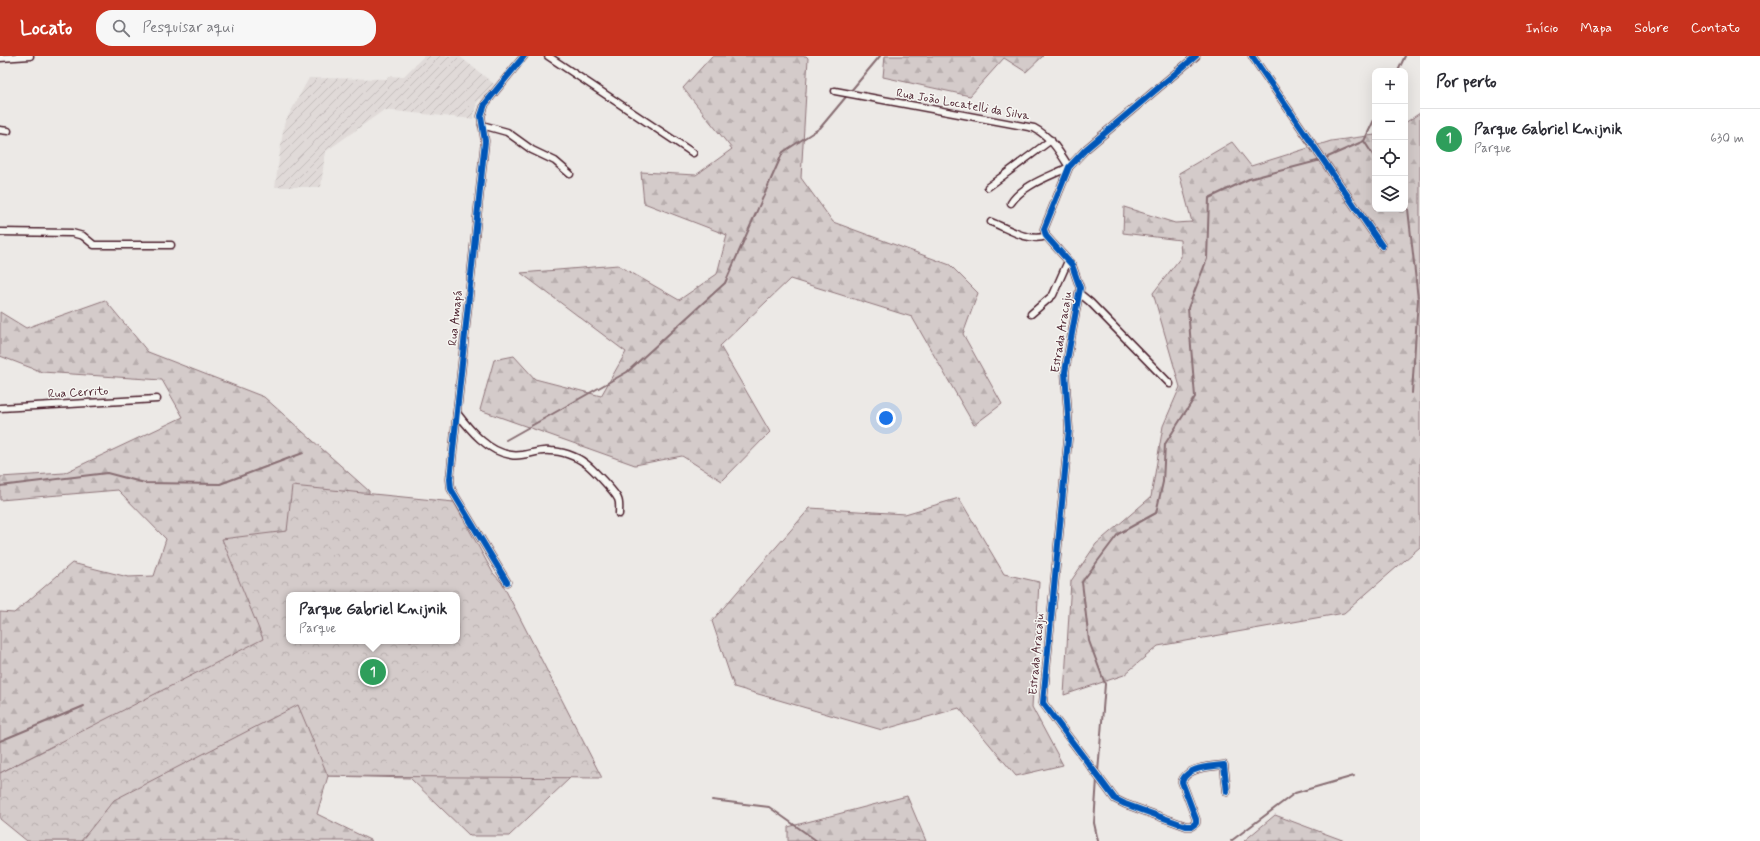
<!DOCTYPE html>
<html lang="pt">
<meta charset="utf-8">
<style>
body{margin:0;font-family:Mynerve,sans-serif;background:#f7f7f7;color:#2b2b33}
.controls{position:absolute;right:12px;top:12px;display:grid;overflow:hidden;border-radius:8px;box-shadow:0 4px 16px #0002}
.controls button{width:36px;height:36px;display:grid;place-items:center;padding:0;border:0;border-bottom:1px solid #e1e1e2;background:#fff;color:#2b2b33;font:20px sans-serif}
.you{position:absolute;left:886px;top:362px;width:14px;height:14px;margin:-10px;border:3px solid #fff;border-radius:50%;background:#1a73e8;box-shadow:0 0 0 6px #1a73e833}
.badge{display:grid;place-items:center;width:26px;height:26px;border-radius:50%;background:#c8321e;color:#fff;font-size:13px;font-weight:700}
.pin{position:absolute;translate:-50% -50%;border:2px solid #fff;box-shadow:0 1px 4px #0006}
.popup{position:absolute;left:286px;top:536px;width:174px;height:52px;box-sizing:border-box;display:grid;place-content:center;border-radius:8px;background:#fff;filter:drop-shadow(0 1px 3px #0005);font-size:13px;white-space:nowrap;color:#7c7c81}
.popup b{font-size:15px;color:#2b2b33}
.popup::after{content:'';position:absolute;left:50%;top:100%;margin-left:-8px;border:8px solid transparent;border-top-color:#fff}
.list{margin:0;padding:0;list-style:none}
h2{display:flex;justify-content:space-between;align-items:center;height:52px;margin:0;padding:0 16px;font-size:17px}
h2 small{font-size:13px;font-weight:400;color:#7c7c81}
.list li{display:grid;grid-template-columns:26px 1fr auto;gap:12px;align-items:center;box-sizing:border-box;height:60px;padding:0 16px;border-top:1px solid #e1e1e2}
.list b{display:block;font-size:15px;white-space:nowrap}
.list p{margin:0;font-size:13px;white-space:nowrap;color:#7c7c81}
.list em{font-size:13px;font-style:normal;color:#7c7c81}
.icon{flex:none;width:22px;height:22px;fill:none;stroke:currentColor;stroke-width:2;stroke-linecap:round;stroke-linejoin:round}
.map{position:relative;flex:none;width:1420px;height:785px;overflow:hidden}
header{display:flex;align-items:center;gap:24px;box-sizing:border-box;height:56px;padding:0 20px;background:#c8321e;color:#fff}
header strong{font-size:19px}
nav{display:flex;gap:22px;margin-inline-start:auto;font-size:14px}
.search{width:280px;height:36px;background:#f7f7f7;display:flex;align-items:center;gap:10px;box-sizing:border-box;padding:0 14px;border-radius:16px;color:#7c7c81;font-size:15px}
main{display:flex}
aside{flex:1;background:#fff}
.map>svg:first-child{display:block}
</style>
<header>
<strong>Locato</strong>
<div class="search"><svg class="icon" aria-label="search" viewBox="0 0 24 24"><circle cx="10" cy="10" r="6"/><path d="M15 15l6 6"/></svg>Pesquisar aqui</div>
<nav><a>Início</a><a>Mapa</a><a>Sobre</a><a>Contato</a></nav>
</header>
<main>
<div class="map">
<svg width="1420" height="785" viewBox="0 0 1420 785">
<defs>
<pattern id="industrial-furrows" width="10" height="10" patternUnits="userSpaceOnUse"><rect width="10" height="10" fill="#e0dad8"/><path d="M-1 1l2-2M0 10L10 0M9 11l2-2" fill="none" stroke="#c2bbba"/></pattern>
<pattern id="forest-firs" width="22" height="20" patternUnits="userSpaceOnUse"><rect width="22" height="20" fill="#d4cbca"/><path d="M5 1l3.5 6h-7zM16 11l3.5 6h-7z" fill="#b8aeae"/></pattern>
<pattern id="park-crowns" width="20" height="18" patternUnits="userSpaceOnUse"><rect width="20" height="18" fill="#d4cbca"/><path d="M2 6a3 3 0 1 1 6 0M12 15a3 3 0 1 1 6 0" fill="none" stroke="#b8aeae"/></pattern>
</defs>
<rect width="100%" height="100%" fill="#ece9e6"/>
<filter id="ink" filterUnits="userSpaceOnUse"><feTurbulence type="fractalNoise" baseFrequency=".025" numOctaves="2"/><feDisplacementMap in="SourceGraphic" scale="8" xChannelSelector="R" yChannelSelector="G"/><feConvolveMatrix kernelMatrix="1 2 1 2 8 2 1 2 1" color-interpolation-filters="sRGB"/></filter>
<g filter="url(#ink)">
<path fill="url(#industrial-furrows)" d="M424,0H459L494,28L483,43H480L476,48L477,50L473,63L384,54L325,96L321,131H275L284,68L309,22L387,23L390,20L403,21Z"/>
<g fill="url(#forest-firs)" stroke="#8f757a">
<path d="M712,0H806L808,2L801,122L833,166L950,209L978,237L963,278L1002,348L974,369L912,261L790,223L720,290L770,376L722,425L682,400L635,409L480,354L494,304L514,300L535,323L601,340L626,296L521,217L618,209L679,244L717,218L727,179L644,147L641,116L696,119L732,93L683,32Z"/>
<path d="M885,0H1043L1026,16L1004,2L970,40L883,21Z"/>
<path d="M1420,57V491L1344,557L1158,590L1124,619L1064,639L1071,525L1096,488L1151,441L1163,370L1180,331L1153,237L1181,201L1180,184L1123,177L1124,151L1175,167L1192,166L1179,117L1232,86L1251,110L1331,85L1375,79V153H1405V67Z"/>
<path d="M105,244L148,296L264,341L369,435L370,496L289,539V585L570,722L509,780H470L410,722L328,720L317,758L372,785H27L67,735L54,689L0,717V556L14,557L72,507L128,521L154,520L166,483L118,434L0,444V421L64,417L183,361L162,324L42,316L0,300V256L26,272Z"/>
<path d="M959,442L1004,518L1039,526L1032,651L1063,709L1016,720L959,652L882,674L734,631L712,565L810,452L905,458Z"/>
<path d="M907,740L926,785H788V771Z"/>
<path d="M1275,759L1345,785H1244Z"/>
</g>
<path fill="url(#park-crowns)" stroke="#8f757a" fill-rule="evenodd" d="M292,430L454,446L493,517L502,527L602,722L328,720L298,649L114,744L81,785H27L0,763V717L263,583L222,483L287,475ZM289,539H457V585H289Z"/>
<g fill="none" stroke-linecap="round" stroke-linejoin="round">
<g stroke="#886e73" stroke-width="2">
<path d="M1398,15L1405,0"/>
<path d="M1364,85L1375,102"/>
<path d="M1405,147L1408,153L1418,243L1412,337"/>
<path d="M506,384L627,316L725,227L783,96L820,72L880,0"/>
<path d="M0,430L107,417L145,427L220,428L303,397"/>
<path d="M0,685L84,650"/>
<path d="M1098,716L1105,628L1089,585L1082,526L1118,478L1156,457L1163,426L1165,388L1195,341L1188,252L1207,203L1209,142L1249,123L1321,104L1364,85L1375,62"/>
<path d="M1097,723L1094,767L1098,785"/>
<path d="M712,744L769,751L817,785"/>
<path d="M1231,785L1295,737L1354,720"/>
</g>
<g stroke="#4a1f2b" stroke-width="9">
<g id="minor">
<path d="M548,0L693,97"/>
<path d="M1196,0L1086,93L1069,111L1044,173L1046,180L1072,209L1080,232L1065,316L1069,373L1043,647L1115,743L1125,748L1186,770H1192L1196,767V763L1182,726C1186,711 1212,710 1224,709L1227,736"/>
<path d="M1252,0L1382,190"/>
<path d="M0,2L30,0"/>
<path d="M835,35L1034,72C1051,81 1059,95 1069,111"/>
<path d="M482,69L507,76L532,94L555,105L570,118"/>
<path d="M0,74L8,75"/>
<path d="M988,131L1051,84"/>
<path d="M1011,147C1022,129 1051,120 1069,111"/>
<path d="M991,166C1007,172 1029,187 1046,180"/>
<path d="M0,176L72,177L83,180L94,189H171"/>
<path d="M1079,237L1090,246L1170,328"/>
<path d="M1031,258L1053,239L1068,205"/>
<path d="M0,352L157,343"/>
<path d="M457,357C470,374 488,396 511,399C524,402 537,393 550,395C561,395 576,400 585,407C591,411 615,436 618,443C620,447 619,453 619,458"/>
<path d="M507,526L451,433L450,423L483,104L485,85L481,60L485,48L524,0"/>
</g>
</g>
<use href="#minor" stroke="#f6f6f2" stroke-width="6"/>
<g stroke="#f6f6f2" stroke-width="8">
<g id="cycleway">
<path d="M1196,0L1086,93L1069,111L1044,173L1046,180L1072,209L1080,232L1065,316L1069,373L1043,647L1115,743L1125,748L1186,770H1192L1196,767V763L1182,726C1186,711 1212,710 1224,709L1227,736"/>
<path d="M1252,0L1382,190"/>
<path d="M507,526L451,433L450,423L483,104L485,85L481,60L485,48L524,0"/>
</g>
</g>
<use href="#cycleway" stroke="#0057b8" stroke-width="6"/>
</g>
</g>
<g text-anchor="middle" stroke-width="3" stroke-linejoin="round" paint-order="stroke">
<g font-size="12" fill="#4a1f2b" stroke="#f6f6f2">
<text transform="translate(963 48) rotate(10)" y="4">Rua João Locatelli da Silva</text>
<text transform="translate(455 262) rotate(-84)" y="4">Rua Amapá</text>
<text transform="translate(1061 276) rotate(-81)" y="4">Estrada Aracaju</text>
<text transform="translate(78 336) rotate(-3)" y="4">Rua Cerrito</text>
<text transform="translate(1036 598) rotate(-85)" y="4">Estrada Aracaju</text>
</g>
</g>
</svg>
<div class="controls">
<button>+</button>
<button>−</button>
<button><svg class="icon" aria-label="locate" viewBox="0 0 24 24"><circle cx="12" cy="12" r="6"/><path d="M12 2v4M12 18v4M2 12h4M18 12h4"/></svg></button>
<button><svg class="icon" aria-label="layers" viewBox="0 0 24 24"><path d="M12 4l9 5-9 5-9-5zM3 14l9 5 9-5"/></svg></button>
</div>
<div class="you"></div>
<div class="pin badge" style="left:373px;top:616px;background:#2e9e5b">1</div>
<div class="popup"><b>Parque Gabriel Knijnik</b>Parque</div>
</div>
<aside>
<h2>Por perto<small></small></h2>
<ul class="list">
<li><span class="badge" style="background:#2e9e5b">1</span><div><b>Parque Gabriel Knijnik</b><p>Parque</p></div><em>630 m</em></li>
</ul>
</aside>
</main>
